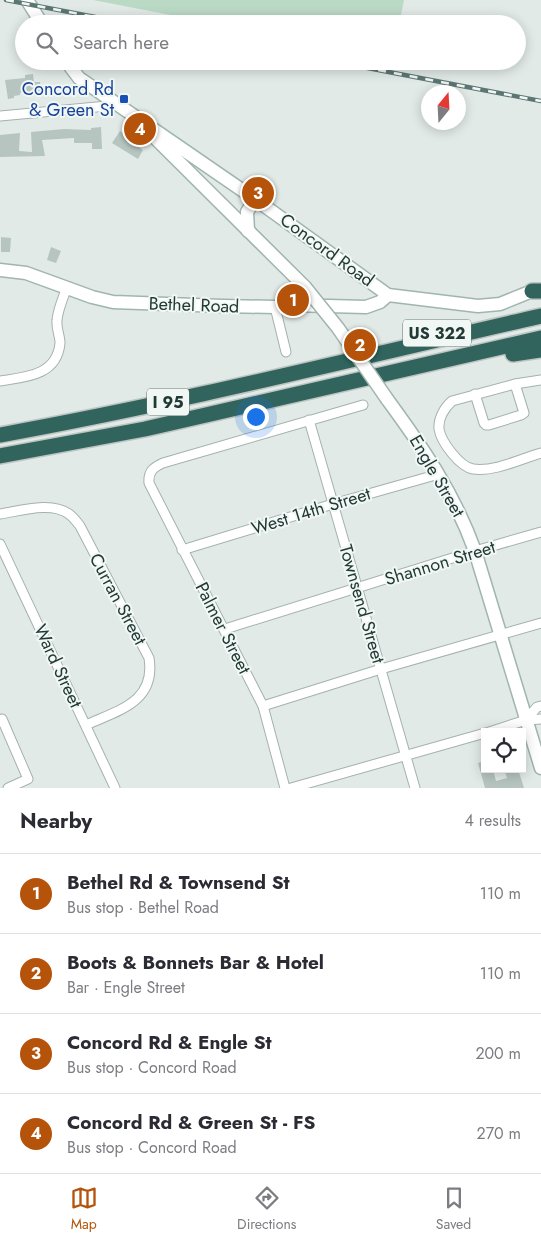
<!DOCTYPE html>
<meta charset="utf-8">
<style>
body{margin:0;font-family:Jost,sans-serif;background:#f2f2f3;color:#2b2b33}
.controls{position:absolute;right:15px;bottom:15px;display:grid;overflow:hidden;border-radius:0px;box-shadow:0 2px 12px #0003}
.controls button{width:45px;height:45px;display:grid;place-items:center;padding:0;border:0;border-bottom:1px solid #e1e1e2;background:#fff;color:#2b2b33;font:25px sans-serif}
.compass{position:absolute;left:421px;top:85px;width:45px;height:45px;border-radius:50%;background:#fff;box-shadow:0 2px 12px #0003;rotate:18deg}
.you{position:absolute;left:255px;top:416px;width:18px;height:18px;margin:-12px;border:4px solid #fff;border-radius:50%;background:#1a73e8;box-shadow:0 0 0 8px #1a73e833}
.badge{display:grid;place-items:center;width:32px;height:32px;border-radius:50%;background:#b45309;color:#fff;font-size:16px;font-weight:700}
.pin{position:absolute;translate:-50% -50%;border:2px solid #fff;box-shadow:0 1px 5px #0006}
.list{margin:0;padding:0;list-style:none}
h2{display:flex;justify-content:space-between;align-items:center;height:65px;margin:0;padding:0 20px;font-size:21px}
h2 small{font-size:16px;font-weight:400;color:#7c7c81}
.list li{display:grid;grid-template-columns:32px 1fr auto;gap:15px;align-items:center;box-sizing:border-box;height:80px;padding:0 20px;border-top:1px solid #e1e1e2}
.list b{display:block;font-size:19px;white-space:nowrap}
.list p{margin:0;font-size:16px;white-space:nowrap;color:#7c7c81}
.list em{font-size:16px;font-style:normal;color:#7c7c81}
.icon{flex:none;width:28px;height:28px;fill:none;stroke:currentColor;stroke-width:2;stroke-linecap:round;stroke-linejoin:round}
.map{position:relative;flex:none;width:541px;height:788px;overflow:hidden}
.search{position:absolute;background:#fff;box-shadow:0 2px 12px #0003;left:15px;right:15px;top:15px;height:55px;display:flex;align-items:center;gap:12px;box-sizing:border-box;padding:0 18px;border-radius:28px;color:#7c7c81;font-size:19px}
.sheet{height:385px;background:#fff}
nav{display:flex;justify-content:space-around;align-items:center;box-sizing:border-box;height:70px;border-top:1px solid #e1e1e2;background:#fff;font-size:14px;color:#7c7c81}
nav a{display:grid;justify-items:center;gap:2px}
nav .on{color:#b45309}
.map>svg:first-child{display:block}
</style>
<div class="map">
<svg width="541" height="788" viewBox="0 0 541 788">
<rect width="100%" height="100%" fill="#e1eae7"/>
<path fill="#bbdac6" d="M93,0H404L399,24H217Z"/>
<g fill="#b6c5c0">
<path d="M33,74L34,82H40L41,91L20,93V95L14,96V98L8,99L5,80L25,78V75Z"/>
<path d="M101,127L102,149H92V143H74V138L42,140L45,156L0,157V135L20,133L19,151L32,152L31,132L64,129L91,130V128Z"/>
<path d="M120,131L128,137L127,140L143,150L138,159L112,143Z"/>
<path d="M1,237L11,238L10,252H1Z"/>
<path d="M51,247L61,251L56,263L47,260Z"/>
<path d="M485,761V769H493L496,781L507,778L504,769H518L524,788H485L478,763Z"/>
</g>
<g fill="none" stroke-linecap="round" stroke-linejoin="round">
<g stroke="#a4b2ae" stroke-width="11">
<g id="street">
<path d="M0,116L118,105"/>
<path d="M275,307L286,352"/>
<path d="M541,380L515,384L452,401C444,408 438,419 439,429C441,442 460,467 473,469C495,472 520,459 541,453"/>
<path d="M0,381C25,377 57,376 60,343C60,336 56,328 57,320C58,309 63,298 67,287"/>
<path d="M475,394L484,423L486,425H489L521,415L524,413L515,384"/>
<path d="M309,420L415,788"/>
<path d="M0,514C20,511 51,501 69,514C73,517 77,522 80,526L149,658C156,702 119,710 86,725"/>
<path d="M0,544L115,788"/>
<path d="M182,550L333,504L439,474"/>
<path d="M225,629L475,551L541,532"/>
<path d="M263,706L381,669L541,623"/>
<path d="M0,720L2,719L28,779L8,788"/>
<path d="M526,720L537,707L541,706"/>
<path d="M489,732L526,720L541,719"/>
<path d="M285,788L263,706L149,483C148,471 154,467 163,463L363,405"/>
<path d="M291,788L485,733"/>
</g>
</g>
<g stroke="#a0b5af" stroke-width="15">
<g id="secondary">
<path d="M27,0L42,24"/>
<path d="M66,61L79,78L255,199L388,295L478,306L500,304L532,291"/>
<path d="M154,137L305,287"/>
<path d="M248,231L247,212L255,199"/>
<path d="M0,270L26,273L92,297L113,302L222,306L275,307L291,305L366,307L380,302L388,295"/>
<path d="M387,399C423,448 454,493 475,551L541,768"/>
</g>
</g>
<g stroke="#bdc4c2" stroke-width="18">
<g id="highway">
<path d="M532,291H541"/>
<path d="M513,354L541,350"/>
<path d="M0,435C182,402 361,357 541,316"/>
<path d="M0,456L145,429L541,338"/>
</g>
</g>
<use href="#street" stroke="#fff" stroke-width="9"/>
<use href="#secondary" stroke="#fff" stroke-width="12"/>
<use href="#highway" stroke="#30645d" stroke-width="15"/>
<g stroke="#5c7671" stroke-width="4.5">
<g id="rail">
<path d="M6,0L132,24"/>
<path d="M125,18L157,24"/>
<path d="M331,61L541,101"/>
</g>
</g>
<use href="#rail" stroke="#f1f7f4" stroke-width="2.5" stroke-dasharray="8" stroke-linecap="butt"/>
<g stroke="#a0b5af" stroke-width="15" stroke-linecap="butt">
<path id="secondary-bridge" d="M305,287L338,328L387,399"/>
</g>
<use href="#secondary-bridge" stroke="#fff" stroke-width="12"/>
</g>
<rect fill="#1a4fb4" stroke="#f1f7f4" stroke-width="2" x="119" y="94" width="10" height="10" rx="2.5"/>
<g text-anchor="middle" stroke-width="4" stroke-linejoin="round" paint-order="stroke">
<g fill="#f1f7f4" stroke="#60736e" stroke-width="1">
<rect x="403" y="319.5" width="68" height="27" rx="4"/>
<rect x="147" y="388.5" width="42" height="27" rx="4"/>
</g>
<g font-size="16" font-weight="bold" fill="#223a35">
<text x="437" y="339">US 322</text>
<text x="168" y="408">I 95</text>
</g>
<g font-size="18" fill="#164399" stroke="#f1f7f4" text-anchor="end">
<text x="114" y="95">Concord Rd<tspan x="114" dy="21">&amp; Green St</tspan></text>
</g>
<g font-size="18" fill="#223a35" stroke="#f1f7f4">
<text transform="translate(327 250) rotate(36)" y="6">Concord Road</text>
<text transform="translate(194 305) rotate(2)" y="6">Bethel Road</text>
<text transform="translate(437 476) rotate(60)" y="6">Engle Street</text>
<text transform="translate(311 511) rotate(-17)" y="6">West 14th Street</text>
<text transform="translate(440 563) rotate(-17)" y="6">Shannon Street</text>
<text transform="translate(118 599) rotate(62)" y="6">Curran Street</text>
<text transform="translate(362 604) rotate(74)" y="6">Townsend Street</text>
<text transform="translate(223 628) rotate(63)" y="6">Palmer Street</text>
<text transform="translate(58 666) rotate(65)" y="6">Ward Street</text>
</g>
</g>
</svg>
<div class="controls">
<button><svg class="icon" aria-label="locate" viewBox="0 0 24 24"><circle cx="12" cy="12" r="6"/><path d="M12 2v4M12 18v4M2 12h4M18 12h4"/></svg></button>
</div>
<svg class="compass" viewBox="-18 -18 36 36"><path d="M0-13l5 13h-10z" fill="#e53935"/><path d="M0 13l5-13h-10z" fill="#7c7c81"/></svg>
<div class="you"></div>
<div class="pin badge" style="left:293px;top:300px">1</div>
<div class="pin badge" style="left:360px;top:345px">2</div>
<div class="pin badge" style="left:258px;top:193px">3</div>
<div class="pin badge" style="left:140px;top:129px">4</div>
<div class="search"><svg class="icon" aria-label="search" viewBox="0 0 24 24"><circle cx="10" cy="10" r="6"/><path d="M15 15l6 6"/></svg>Search here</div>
</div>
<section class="sheet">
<h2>Nearby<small>4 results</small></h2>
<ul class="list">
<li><span class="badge">1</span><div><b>Bethel Rd &amp; Townsend St</b><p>Bus stop · Bethel Road</p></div><em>110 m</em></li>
<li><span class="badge">2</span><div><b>Boots &amp; Bonnets Bar &amp; Hotel</b><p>Bar · Engle Street</p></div><em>110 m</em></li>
<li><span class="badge">3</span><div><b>Concord Rd &amp; Engle St</b><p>Bus stop · Concord Road</p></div><em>200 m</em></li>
<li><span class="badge">4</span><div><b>Concord Rd &amp; Green St - FS</b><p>Bus stop · Concord Road</p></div><em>270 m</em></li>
</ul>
</section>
<nav>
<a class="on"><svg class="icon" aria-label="map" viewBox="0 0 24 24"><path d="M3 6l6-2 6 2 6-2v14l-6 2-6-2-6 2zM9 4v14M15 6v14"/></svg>Map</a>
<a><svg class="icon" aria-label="directions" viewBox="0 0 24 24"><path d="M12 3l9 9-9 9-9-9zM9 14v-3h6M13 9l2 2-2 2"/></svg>Directions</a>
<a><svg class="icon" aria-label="saved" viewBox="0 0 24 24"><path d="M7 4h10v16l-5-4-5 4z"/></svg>Saved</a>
</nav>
